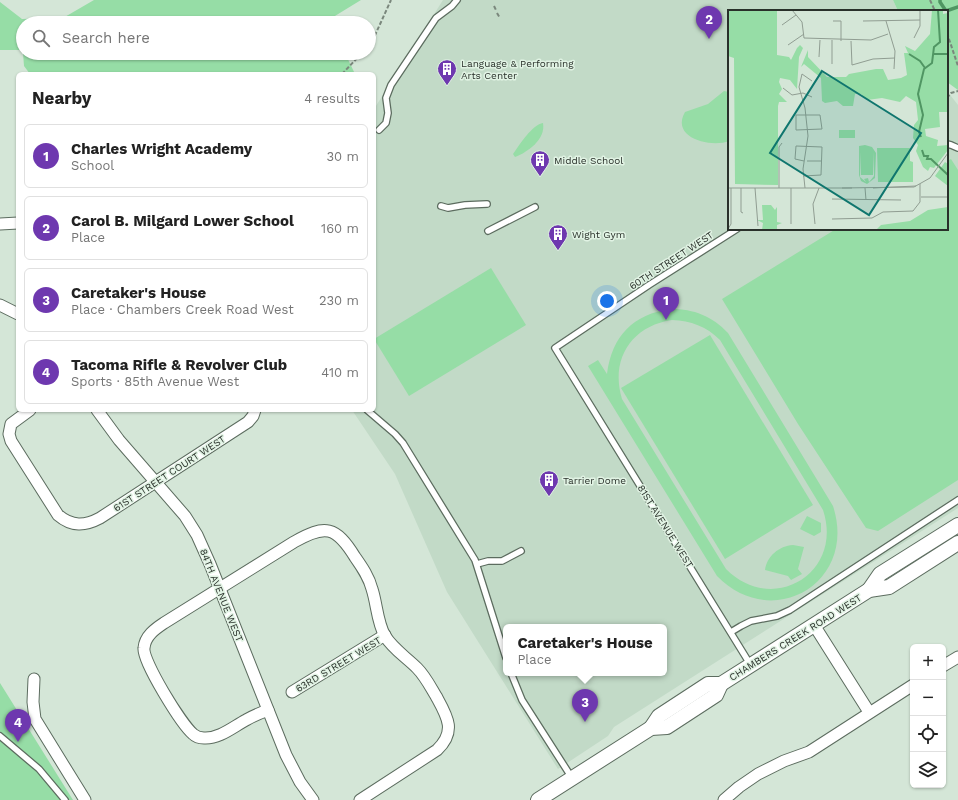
<!DOCTYPE html>
<meta charset="utf-8">
<style>
body{margin:0;font-family:"Work Sans",sans-serif;background:#f6f6f6;color:#222}
.controls{position:absolute;right:12px;bottom:12px;display:grid;overflow:hidden;border-radius:6px;box-shadow:0 1px 3px #0004}
.controls button{width:36px;height:36px;display:grid;place-items:center;padding:0;border:0;border-bottom:1px solid #e0e0e0;background:#fff;color:#222;font:20px sans-serif}
.you{position:absolute;left:607px;top:301px;width:14px;height:14px;margin:-10px;border:3px solid #fff;border-radius:50%;background:#1a73e8;box-shadow:0 0 0 6px #1a73e833}
.badge{display:grid;place-items:center;width:26px;height:26px;border-radius:50%;background:#6e38af;color:#fff;font-size:13px;font-weight:700}
.pin{position:absolute;translate:-50% -33px;filter:drop-shadow(0 1px 2px #0008)}
.pin::after{content:'';position:absolute;top:21px;width:14px;height:12px;background:inherit;clip-path:polygon(0 0,100% 0,50% 100%)}
.popup{position:absolute;left:503px;top:624px;width:164px;height:52px;box-sizing:border-box;display:grid;place-content:center;border-radius:6px;background:#fff;filter:drop-shadow(0 1px 3px #0005);font-size:13px;white-space:nowrap;color:#767676}
.popup b{font-size:15px;color:#222}
.popup::after{content:'';position:absolute;left:50%;top:100%;margin-left:-8px;border:8px solid transparent;border-top-color:#fff}
.list{margin:0;padding:0;list-style:none}
h2{display:flex;justify-content:space-between;align-items:center;height:52px;margin:0;padding:0 16px;font-size:17px}
h2 small{font-size:13px;font-weight:400;color:#767676}
.list li{display:grid;grid-template-columns:26px 1fr auto;gap:12px;align-items:center;box-sizing:border-box;height:64px;margin:0 8px 8px;padding:0 8px;border:1px solid #e0e0e0;border-radius:6px}
.list b{display:block;font-size:15px;white-space:nowrap}
.list p{margin:0;font-size:13px;white-space:nowrap;color:#767676}
.list em{font-size:13px;font-style:normal;color:#767676}
.icon{flex:none;width:22px;height:22px;fill:none;stroke:currentColor;stroke-width:2;stroke-linecap:round;stroke-linejoin:round}
.map{position:relative;flex:none;width:958px;height:800px;overflow:hidden}
.search{position:absolute;background:#fff;box-shadow:0 1px 3px #0004;left:16px;top:16px;width:360px;height:44px;display:flex;align-items:center;gap:10px;box-sizing:border-box;padding:0 14px;border-radius:22px;color:#767676;font-size:15px}
.panel{position:absolute;background:#fff;box-shadow:0 1px 3px #0004;left:16px;top:72px;width:360px;height:340px;border-radius:6px}
.map>svg:first-child{display:block}
</style>
<div class="map">
<svg width="958" height="800" viewBox="0 0 958 800">
<rect width="100%" height="100%" fill="#d4e6d7"/>
<path fill="#c2dac7" fill-rule="evenodd" d="M443,0H893L898,11H729V229H947V91L958,105V508L614,727L608,736L558,769L447,592L395,474L352,410H374V109ZM506,627H664V673H506Z"/>
<g fill="#96dda6" fill-rule="evenodd">
<path d="M94,0H361L330,19L332,23H23V50H0V2L22,19L63,18Z"/>
<path d="M893,0H958V90L947,82V11H898Z"/>
<path d="M23,53H345L355,74H30L24,66Z"/>
<path d="M724,91L729,92V141C711,148 670,138 685,112L708,104Z"/>
<path d="M543,123C546,139 528,152 515,157L513,154C519,145 533,124 543,123Z"/>
<path d="M951,159L958,170V480L878,531L866,528L798,424L722,299L836,229H947V161Z"/>
<path d="M491,268L526,325L409,396L374,339Z"/>
<path d="M671,309C694,309 712,316 728,333L833,506C858,582 773,633 717,576L588,366L598,360L607,374C612,336 633,314 671,309ZM672,320C691,321 706,326 720,340L823,510C844,573 773,616 726,569L622,399C610,360 631,326 672,320Z"/>
<path d="M710,335L813,505L725,559L621,388Z"/>
<path d="M807,516L821,523V532L814,536L800,529Z"/>
<path d="M793,545L804,547L798,569L802,574L791,580L788,576L765,570C767,556 779,546 793,545Z"/>
<path d="M0,683L73,800H0Z"/>
</g>
<g fill="none" stroke-linecap="round" stroke-linejoin="round">
<path stroke="#509663" stroke-width="3.5" d="M940,0V2L946,11L958,7"/>
<g stroke="#5c6c5f" stroke-width="8">
<g id="service">
<path d="M379,130L386,123L388,113L386,98L391,85L436,18L452,6L457,0"/>
<path d="M947,144L951,145L958,148"/>
<path d="M441,206L448,208L465,205L487,204"/>
<path d="M737,229L649,285L555,348L750,664"/>
<path d="M488,231L535,207"/>
<path d="M367,410L395,434L403,443L475,560L506,658"/>
<path d="M477,564L488,561H502L521,551"/>
<path d="M731,632L741,626L751,621L777,616L790,610L958,500"/>
<path d="M511,673L522,700L572,778"/>
<path d="M0,736L39,769L65,800"/>
</g>
</g>
<g stroke="#5c6c5f" stroke-width="13">
<g id="minor">
<path d="M0,224L18,223"/>
<path d="M0,305L18,314"/>
<path d="M30,410L11,424L9,434L11,441L58,515C72,527 85,526 100,518L248,422L253,416L255,410"/>
<path d="M97,410L119,440L185,516L197,535L210,564L286,755L300,782L313,800"/>
<path d="M814,625L869,712"/>
<path d="M943,666L958,657"/>
<path d="M34,679L33,702L35,719L85,800"/>
<path d="M292,692L385,635"/>
<path d="M268,710C260,713 253,716 246,720C233,727 219,739 204,738C200,738 196,737 193,734C182,725 142,661 144,648C145,636 155,629 164,623L294,542C325,524 336,526 355,557C362,567 369,577 372,589C377,604 377,622 385,636C393,649 406,657 417,668C425,676 430,686 436,696C447,716 457,731 437,750L360,800"/>
<path d="M724,800L739,787L758,774L784,761L809,752L913,685"/>
</g>
</g>
<g stroke="#5c6c5f" stroke-width="16">
<g id="tertiary">
<path d="M869,590L880,574L958,525"/>
<path d="M651,728L659,716L708,684H721L869,590L889,587L958,543"/>
<path d="M538,800L651,728L667,727L716,695L721,684"/>
</g>
</g>
<g stroke="#7a877c" stroke-width="2" stroke-dasharray="4 2" stroke-linecap="butt">
<path d="M930,0L935,11"/>
<path d="M494,6L496,10"/>
<path d="M497,13L500,18"/>
<path d="M947,33L958,66"/>
<path d="M369,46L371,44L391,0"/>
<path d="M342,74L362,53"/>
<path d="M947,98L951,93L958,91"/>
</g>
<use href="#service" stroke="#fff" stroke-width="5.5"/>
<use href="#minor" stroke="#fff" stroke-width="11"/>
<use href="#tertiary" stroke="#fff" stroke-width="14"/>
</g>
<defs>
<g id="building-pin" transform="scale(1)"><path d="M0 17L-7.5 6A9.5 9.5 0 1 1 7.5 6Z" fill="#6e38af" stroke="#e1f3e4"/><path d="M-4-6H4V6H1V3H-1V6H-4ZM-2.5-4.3h1.7v1.8h-1.7ZM.8-4.3h1.7v1.8H.8ZM-2.5-1h1.7V.8h-1.7ZM.8-1h1.7V.8H.8Z" fill="#fff"/></g>
</defs>
<g fill-rule="evenodd">
<use href="#building-pin" x="447" y="69"/>
<use href="#building-pin" x="540" y="160"/>
<use href="#building-pin" x="558" y="234"/>
<use href="#building-pin" x="549" y="480"/>
</g>
<g text-anchor="middle" stroke-width="3" stroke-linejoin="round" paint-order="stroke">
<g font-size="10" fill="#29302a" stroke="#e1f3e4" text-anchor="start">
<text x="461" y="67">Language &amp; Performing<tspan x="461" dy="12">Arts Center</tspan></text>
<text x="554" y="164">Middle School</text>
<text x="572" y="238">Wight Gym</text>
<text x="563" y="484">Tarrier Dome</text>
</g>
<g font-size="10" fill="#29302a" stroke="#e1f3e4">
<text transform="translate(671 260) rotate(-33)" y="4">60TH STREET WEST</text>
<text transform="translate(169 473) rotate(-33)" y="4">61ST STREET COURT WEST</text>
<text transform="translate(666 526) rotate(58)" y="4">81ST AVENUE WEST</text>
<text transform="translate(222 595) rotate(68)" y="4">84TH AVENUE WEST</text>
<text transform="translate(795 637) rotate(-32)" y="4">CHAMBERS CREEK ROAD WEST</text>
<text transform="translate(338 664) rotate(-31)" y="4">63RD STREET WEST</text>
</g>
</g>
<g transform="translate(728 10)">
<rect width="220" height="220" fill="#d4e6d7"/>
<path d="M0,0H49V45L61,47L63,50L69,38L72,35L75,38L71,47L69,79L62,70L52,68L51,72L54,79L51,84L59,92H51L50,96V175L7,174L6,48L0,46ZM204,0H215V4L220,3V102H211L212,117L197,119L198,126L210,130L209,136L220,135V140L206,158L202,157L200,161L195,157L188,141L190,135L185,128L186,115L190,110L188,92L178,86L172,92L154,88L139,90L133,84H127L125,96H115L109,91L97,93L94,91L93,68L76,54L73,57L80,40V47L99,67H118L121,64L148,59H155L160,70L173,68L179,65L176,43H180L177,36L187,41L202,24ZM111,120H127V128H111ZM137,135L144,137L148,143L147,168L139,174L133,171L131,165V136ZM133,142V165H145L146,142V166L141,172L140,168L136,169L138,172L132,167ZM149,138H182V151L185,152V172H150ZM217,152L220,154V176L207,166ZM34,195H43L47,200L49,197V212L54,213L49,215V220H34L35,213L29,210H35ZM220,197V220H145L149,219L153,215L182,211L200,200Z" fill="#96dda6" fill-rule="evenodd"/>
<path fill="none" stroke="#509663" stroke-width="2" d="M181,44L192,51L197,58M205,44H220M193,127L191,122L195,105L190,84L196,59L204,53L206,37L212,32L210,0M194,140L196,146H200L199,149H203L220,165"/>
<path fill="none" stroke="#909d92" stroke-width="1" d="M64,0L74,12L76,28L143,30L160,24M105,11H113V31M135,11L192,10M158,11L167,41L166,59M54,15L68,5M186,28L192,16V0M104,30V54M123,31L124,55L145,49L167,48M60,35L76,24M91,47L92,30M55,78L64,85L75,83L84,87M68,105H92L94,119L68,120ZM79,151H93M75,166L93,165L94,137L68,136L67,149L76,151M0,178H124M13,178V202L15,203M27,178L30,216M51,178V137L54,133M63,178V214M77,178L75,159L80,126L77,98L71,77L74,64L84,71M114,178L186,177L202,168L220,143M137,178L138,190M145,178L188,176M193,187H220M104,189L173,190M104,209L144,208L155,202L185,201L192,192V174M87,214L85,194L91,178M0,219L3,214V178"/>
<path fill="#0f766e" fill-opacity="0.15" stroke="#0f766e" stroke-width="2" d="M94,61L193,123L141,205L42,143Z"/>
<rect width="220" height="220" fill="none" stroke="#29302a" stroke-width="2"/>
</g>
</svg>
<div class="controls">
<button>+</button>
<button>−</button>
<button><svg class="icon" aria-label="locate" viewBox="0 0 24 24"><circle cx="12" cy="12" r="6"/><path d="M12 2v4M12 18v4M2 12h4M18 12h4"/></svg></button>
<button><svg class="icon" aria-label="layers" viewBox="0 0 24 24"><path d="M12 4l9 5-9 5-9-5zM3 14l9 5 9-5"/></svg></button>
</div>
<div class="you"></div>
<div class="pin badge" style="left:666px;top:320px">1</div>
<div class="pin badge" style="left:709px;top:39px">2</div>
<div class="pin badge" style="left:585px;top:722px">3</div>
<div class="popup"><b>Caretaker's House</b>Place</div>
<div class="pin badge" style="left:18px;top:742px">4</div>
<div class="search"><svg class="icon" aria-label="search" viewBox="0 0 24 24"><circle cx="10" cy="10" r="6"/><path d="M15 15l6 6"/></svg>Search here</div>
<section class="panel">
<h2>Nearby<small>4 results</small></h2>
<ul class="list">
<li><span class="badge">1</span><div><b>Charles Wright Academy</b><p>School</p></div><em>30 m</em></li>
<li><span class="badge">2</span><div><b>Carol B. Milgard Lower School</b><p>Place</p></div><em>160 m</em></li>
<li><span class="badge">3</span><div><b>Caretaker's House</b><p>Place · Chambers Creek Road West</p></div><em>230 m</em></li>
<li><span class="badge">4</span><div><b>Tacoma Rifle &amp; Revolver Club</b><p>Sports · 85th Avenue West</p></div><em>410 m</em></li>
</ul>
</section>
</div>
